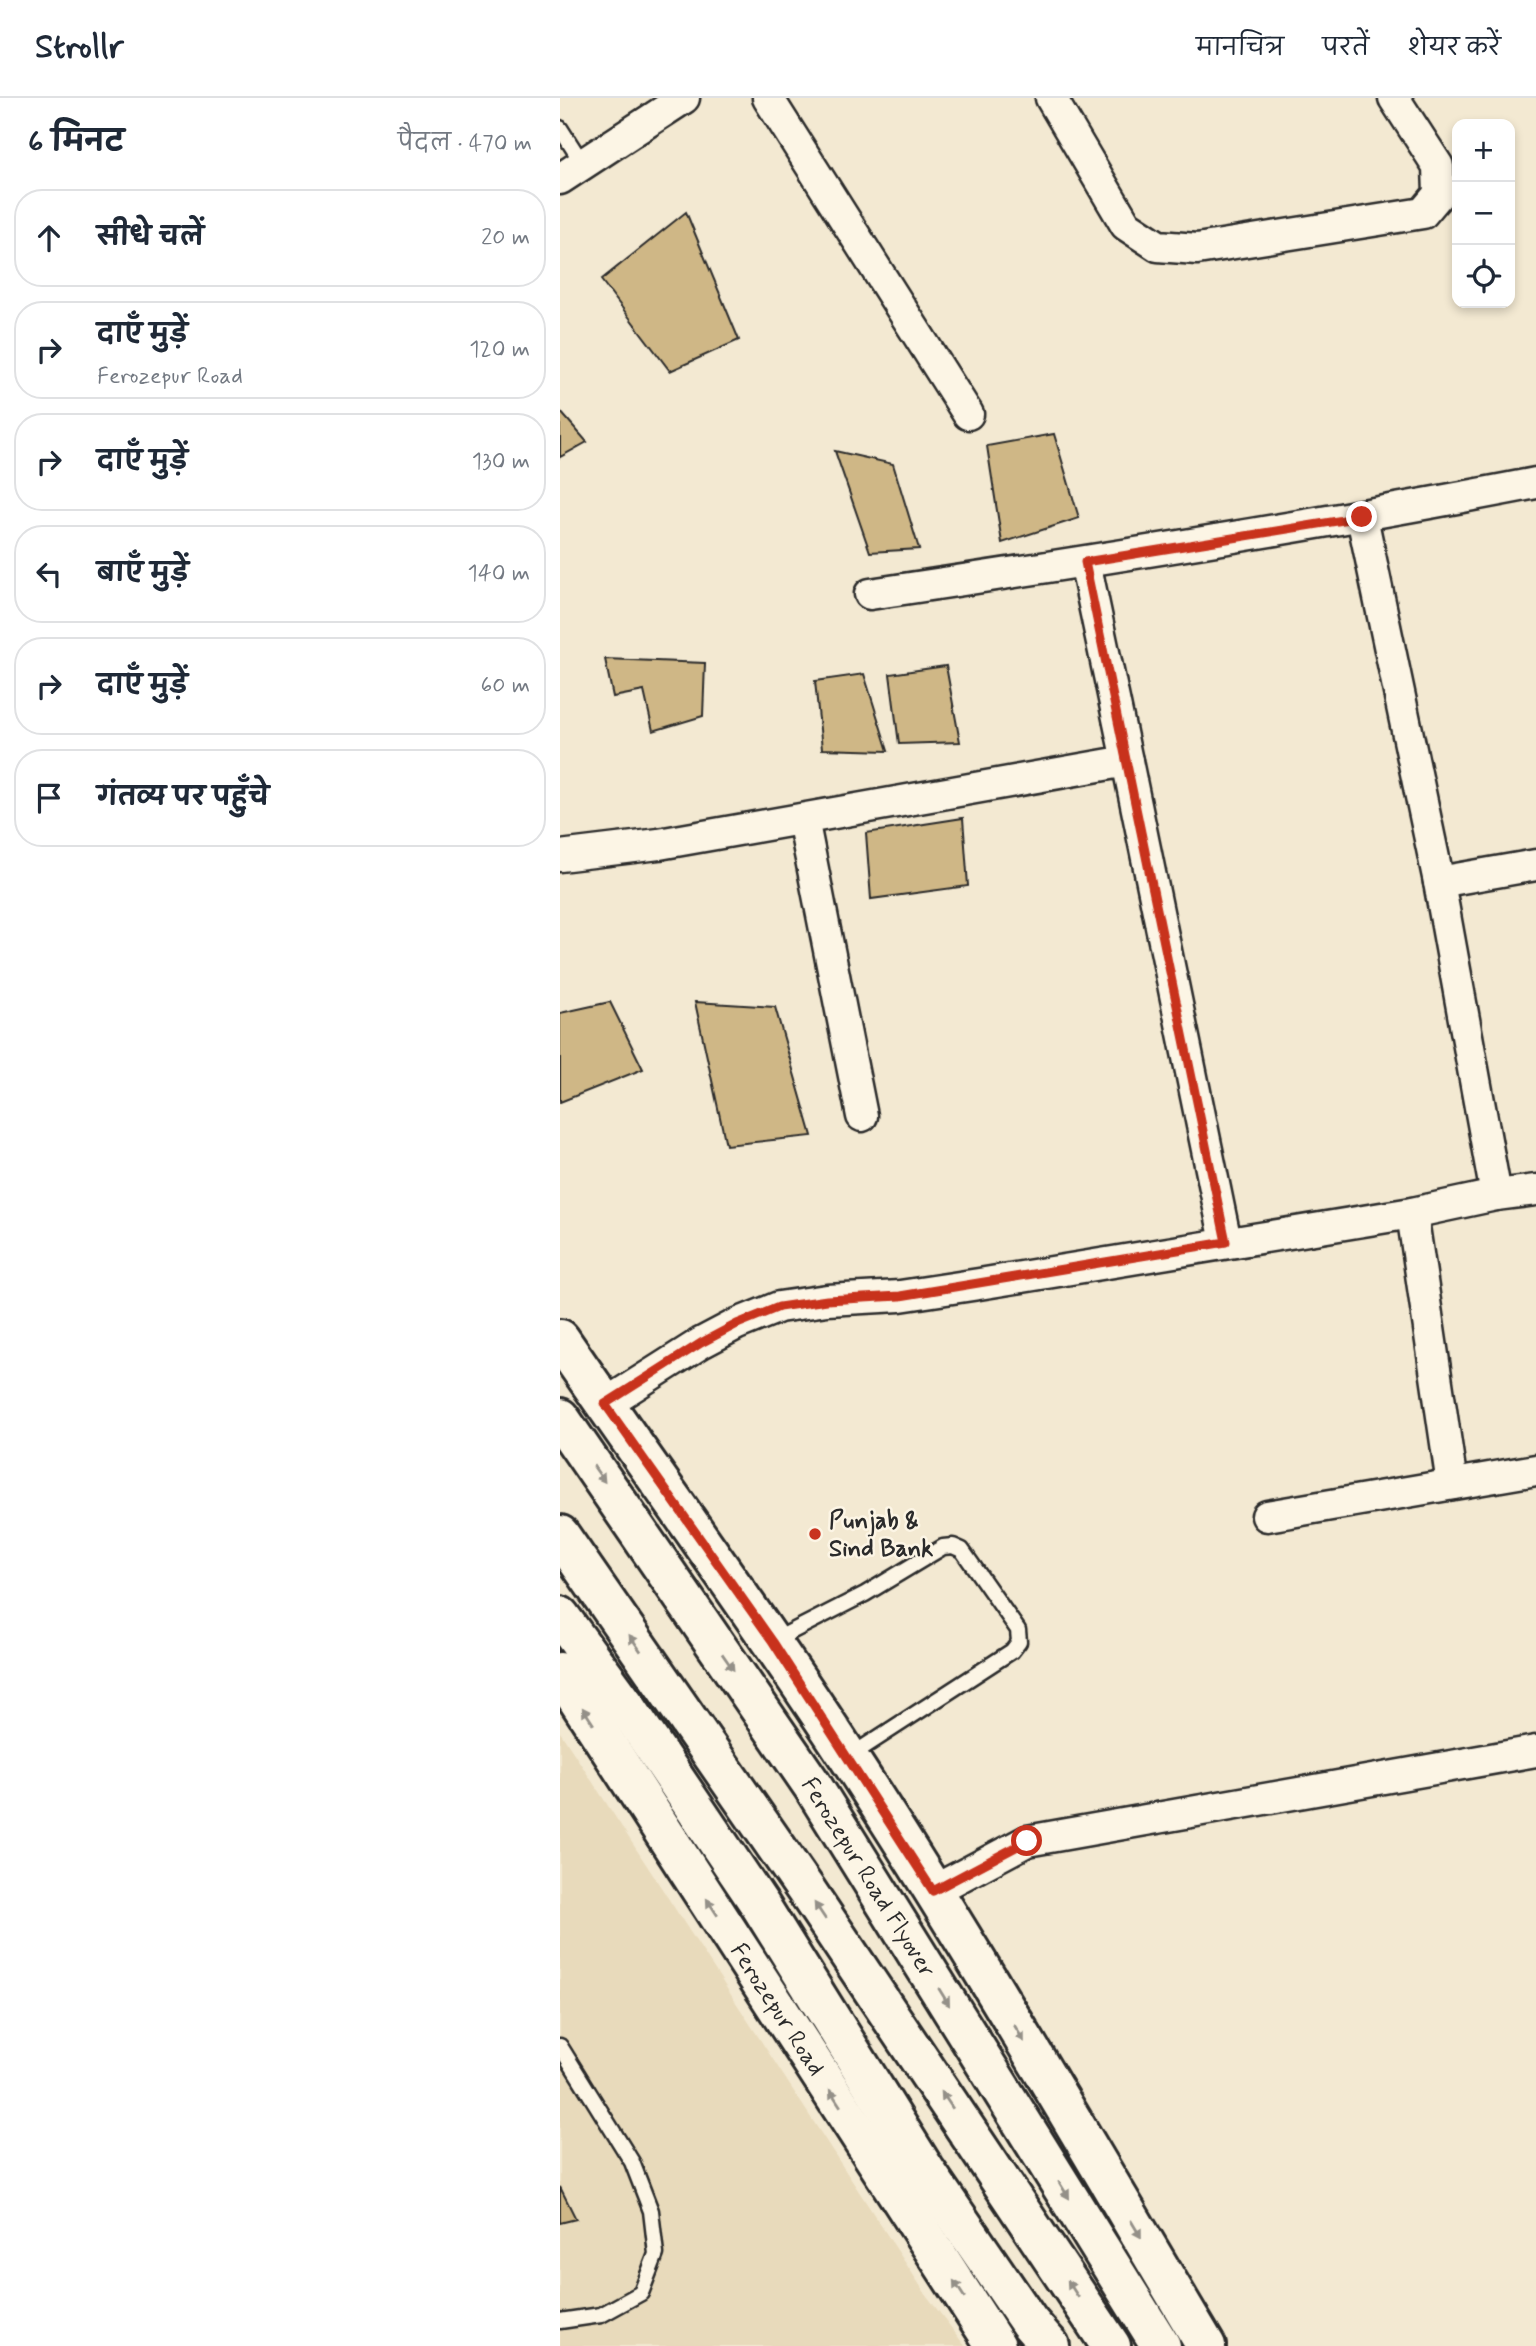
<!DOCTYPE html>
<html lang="hi">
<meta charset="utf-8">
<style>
body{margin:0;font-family:Mynerve,"Playpen Sans Deva",sans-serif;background:#f6f6f7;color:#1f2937}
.controls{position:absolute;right:21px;top:21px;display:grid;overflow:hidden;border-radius:14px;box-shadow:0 4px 10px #0003}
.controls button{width:63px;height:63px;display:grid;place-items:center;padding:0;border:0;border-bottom:2px solid #e0e1e3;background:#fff;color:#1f2937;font:35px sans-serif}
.stop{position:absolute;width:21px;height:21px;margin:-16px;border:5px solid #c8321e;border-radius:50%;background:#fff}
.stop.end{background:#c8321e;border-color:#fff;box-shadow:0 2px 7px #0008}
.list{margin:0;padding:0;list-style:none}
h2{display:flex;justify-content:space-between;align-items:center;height:91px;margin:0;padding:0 28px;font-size:30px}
h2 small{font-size:23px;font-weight:400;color:#747a83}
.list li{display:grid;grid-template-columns:46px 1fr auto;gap:21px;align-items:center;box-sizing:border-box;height:98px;margin:0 14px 14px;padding:0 14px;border:2px solid #e0e1e3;border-radius:28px}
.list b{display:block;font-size:26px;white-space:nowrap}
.list p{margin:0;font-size:23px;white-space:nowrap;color:#747a83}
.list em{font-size:23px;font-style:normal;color:#747a83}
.icon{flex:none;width:38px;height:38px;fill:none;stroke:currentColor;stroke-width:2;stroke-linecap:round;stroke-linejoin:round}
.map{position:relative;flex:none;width:976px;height:2248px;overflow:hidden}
header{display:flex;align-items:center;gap:42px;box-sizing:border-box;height:98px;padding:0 35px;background:#fff;border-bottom:2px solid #e0e1e3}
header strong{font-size:33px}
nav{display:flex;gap:38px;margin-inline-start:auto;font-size:24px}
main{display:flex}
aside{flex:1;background:#fff}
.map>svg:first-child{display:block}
</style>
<header>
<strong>Strollr</strong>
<nav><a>मानचित्र</a><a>परतें</a><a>शेयर करें</a></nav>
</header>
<main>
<aside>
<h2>6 मिनट<small>पैदल · 470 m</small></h2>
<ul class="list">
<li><svg class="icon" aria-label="ahead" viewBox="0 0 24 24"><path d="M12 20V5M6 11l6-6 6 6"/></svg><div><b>सीधे चलें</b></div><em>20 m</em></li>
<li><svg class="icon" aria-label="right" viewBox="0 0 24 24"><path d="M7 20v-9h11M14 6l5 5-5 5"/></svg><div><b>दाएँ मुड़ें</b><p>Ferozepur Road</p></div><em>120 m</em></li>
<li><svg class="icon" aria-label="right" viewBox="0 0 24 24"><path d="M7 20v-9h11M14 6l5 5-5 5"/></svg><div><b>दाएँ मुड़ें</b></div><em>130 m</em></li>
<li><svg class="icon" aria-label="left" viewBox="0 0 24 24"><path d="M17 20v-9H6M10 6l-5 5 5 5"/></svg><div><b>बाएँ मुड़ें</b></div><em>140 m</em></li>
<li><svg class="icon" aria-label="right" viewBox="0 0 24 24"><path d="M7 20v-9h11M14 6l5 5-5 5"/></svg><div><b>दाएँ मुड़ें</b></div><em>60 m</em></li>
<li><svg class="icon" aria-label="arrive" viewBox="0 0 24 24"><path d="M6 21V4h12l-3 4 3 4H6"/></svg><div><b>गंतव्य पर पहुँचे</b></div></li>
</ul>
</aside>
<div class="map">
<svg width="976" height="2248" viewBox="0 0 976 2248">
<rect width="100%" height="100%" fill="#f3e9d2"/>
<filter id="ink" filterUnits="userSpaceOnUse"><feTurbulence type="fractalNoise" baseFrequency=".0143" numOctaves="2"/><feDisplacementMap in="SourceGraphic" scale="14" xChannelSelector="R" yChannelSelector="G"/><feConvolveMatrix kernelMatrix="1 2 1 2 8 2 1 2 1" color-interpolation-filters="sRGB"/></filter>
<g filter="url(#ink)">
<path fill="#e8dabb" d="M0,1634L367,2198L405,2248H0Z"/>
<g fill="#cfb786" stroke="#2b2b2b" stroke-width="2">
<path d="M126,114L179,242L110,273L41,182Z"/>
<path d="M0,313L27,344L0,359Z"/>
<path d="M494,336L519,420L442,445L427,348Z"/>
<path d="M275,353L333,366L359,451L310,454Z"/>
<path d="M45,561L145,565L143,618L93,633L84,593L53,599Z"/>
<path d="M386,568L400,644L339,646L330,576Z"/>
<path d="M304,576L328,653L262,651L255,583Z"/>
<path d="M403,720L408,788L311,801L306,735Z"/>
<path d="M50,904L83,971L0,1004V915Z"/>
<path d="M135,904L215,909L252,1038L166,1047Z"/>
<path d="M0,2089L16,2121L0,2125Z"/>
</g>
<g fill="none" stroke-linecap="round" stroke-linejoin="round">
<g stroke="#2b2b2b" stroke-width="19">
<g id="service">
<path d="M0,30L23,66"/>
<path d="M213,1543L305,1496L383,1449L393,1448L402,1452L458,1532L459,1544L452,1553L290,1658"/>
<path d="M0,1948L72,2064L91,2113L96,2156L81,2195L41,2217L0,2223"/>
</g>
</g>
<g stroke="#2b2b2b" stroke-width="35">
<g id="minor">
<path d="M208,0L408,316"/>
<path d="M491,0L566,127L598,148L637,151L863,115L879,96L878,68L834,0"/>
<path d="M0,81L124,0"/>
<path d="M802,419L879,784L936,1097"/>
<path d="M525,464L567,663"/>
<path d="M310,496C532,463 755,428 976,385"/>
<path d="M243,721L302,1018"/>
<path d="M0,758L99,746L567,663L666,1144"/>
<path d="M879,784L976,767"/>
<path d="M852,1115L892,1386"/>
<path d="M45,1306L141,1245L177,1226L219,1209L267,1202L340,1198L419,1186L852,1115L936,1097L976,1092"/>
<path d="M707,1418L976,1372"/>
<path d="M373,1793L467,1743L976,1653"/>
</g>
</g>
<g stroke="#2b2b2b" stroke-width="44">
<g id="secondary">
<path d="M0,1241C95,1380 195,1515 287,1657C413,1850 528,2050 646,2248"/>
<path d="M0,1574L436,2248"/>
</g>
</g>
<g stroke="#2b2b2b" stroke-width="44">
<g id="trunk">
<path d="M0,1320L252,1687L601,2248"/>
<path d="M0,1437L246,1792L551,2248"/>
<path d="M0,1518L68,1611L200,1807L365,2072L469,2224L490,2248"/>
</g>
</g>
<use href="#service" stroke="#fcf5e5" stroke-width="14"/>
<use href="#minor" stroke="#fcf5e5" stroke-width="30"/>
<use href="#secondary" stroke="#fcf5e5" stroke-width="38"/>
<use href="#trunk" stroke="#fcf5e5" stroke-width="38"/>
</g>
<defs><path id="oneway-solid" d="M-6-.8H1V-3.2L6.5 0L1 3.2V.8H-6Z" transform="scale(1.75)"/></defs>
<g fill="#949088">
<use href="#oneway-solid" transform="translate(39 1376) rotate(55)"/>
<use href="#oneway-solid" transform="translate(75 1545) rotate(-125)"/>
<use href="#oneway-solid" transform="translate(168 1564) rotate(55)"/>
<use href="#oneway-solid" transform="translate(28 1618) rotate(-123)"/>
<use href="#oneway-solid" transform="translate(152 1809) rotate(-123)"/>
<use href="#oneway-solid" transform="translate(260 1813) rotate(-124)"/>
<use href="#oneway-solid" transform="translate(384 1899) rotate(58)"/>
<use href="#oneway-solid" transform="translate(459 1935) rotate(59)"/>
<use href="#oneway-solid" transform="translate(275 2000) rotate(-123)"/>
<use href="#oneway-solid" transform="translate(387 2002) rotate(-124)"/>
<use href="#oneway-solid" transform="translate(504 2092) rotate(58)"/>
<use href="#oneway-solid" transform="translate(576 2131) rotate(59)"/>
<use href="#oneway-solid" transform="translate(399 2191) rotate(-123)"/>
<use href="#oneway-solid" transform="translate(513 2191) rotate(-123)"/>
</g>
</g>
<g fill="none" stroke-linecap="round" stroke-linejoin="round" filter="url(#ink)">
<path stroke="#c8321e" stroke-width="9" d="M467,1743L373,1793L213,1544L45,1306L141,1245L177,1226L219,1209L267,1202L340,1198L666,1144L525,464L802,419"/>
</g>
<circle fill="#c8321e" stroke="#fcf5e5" stroke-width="2.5" cx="255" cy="1436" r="7"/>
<g text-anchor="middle" stroke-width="5" stroke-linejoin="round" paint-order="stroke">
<g font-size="24" font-weight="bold" fill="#2b2b2b" stroke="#fcf5e5" text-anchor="start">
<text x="269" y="1430">Punjab &amp;<tspan x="269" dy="28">Sind Bank</tspan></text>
</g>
<g font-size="24" fill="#2b2b2b" stroke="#fcf5e5">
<text transform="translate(309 1779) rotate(58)" y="8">Ferozepur Road Flyover</text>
<text transform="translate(218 1911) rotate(57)" y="8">Ferozepur Road</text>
</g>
</g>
</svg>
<div class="controls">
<button>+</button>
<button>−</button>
<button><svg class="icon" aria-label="locate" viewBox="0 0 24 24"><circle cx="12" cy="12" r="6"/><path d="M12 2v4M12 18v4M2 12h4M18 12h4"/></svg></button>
</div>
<div class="stop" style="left:467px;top:1743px"></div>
<div class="stop end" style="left:802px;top:419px"></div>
</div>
</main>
